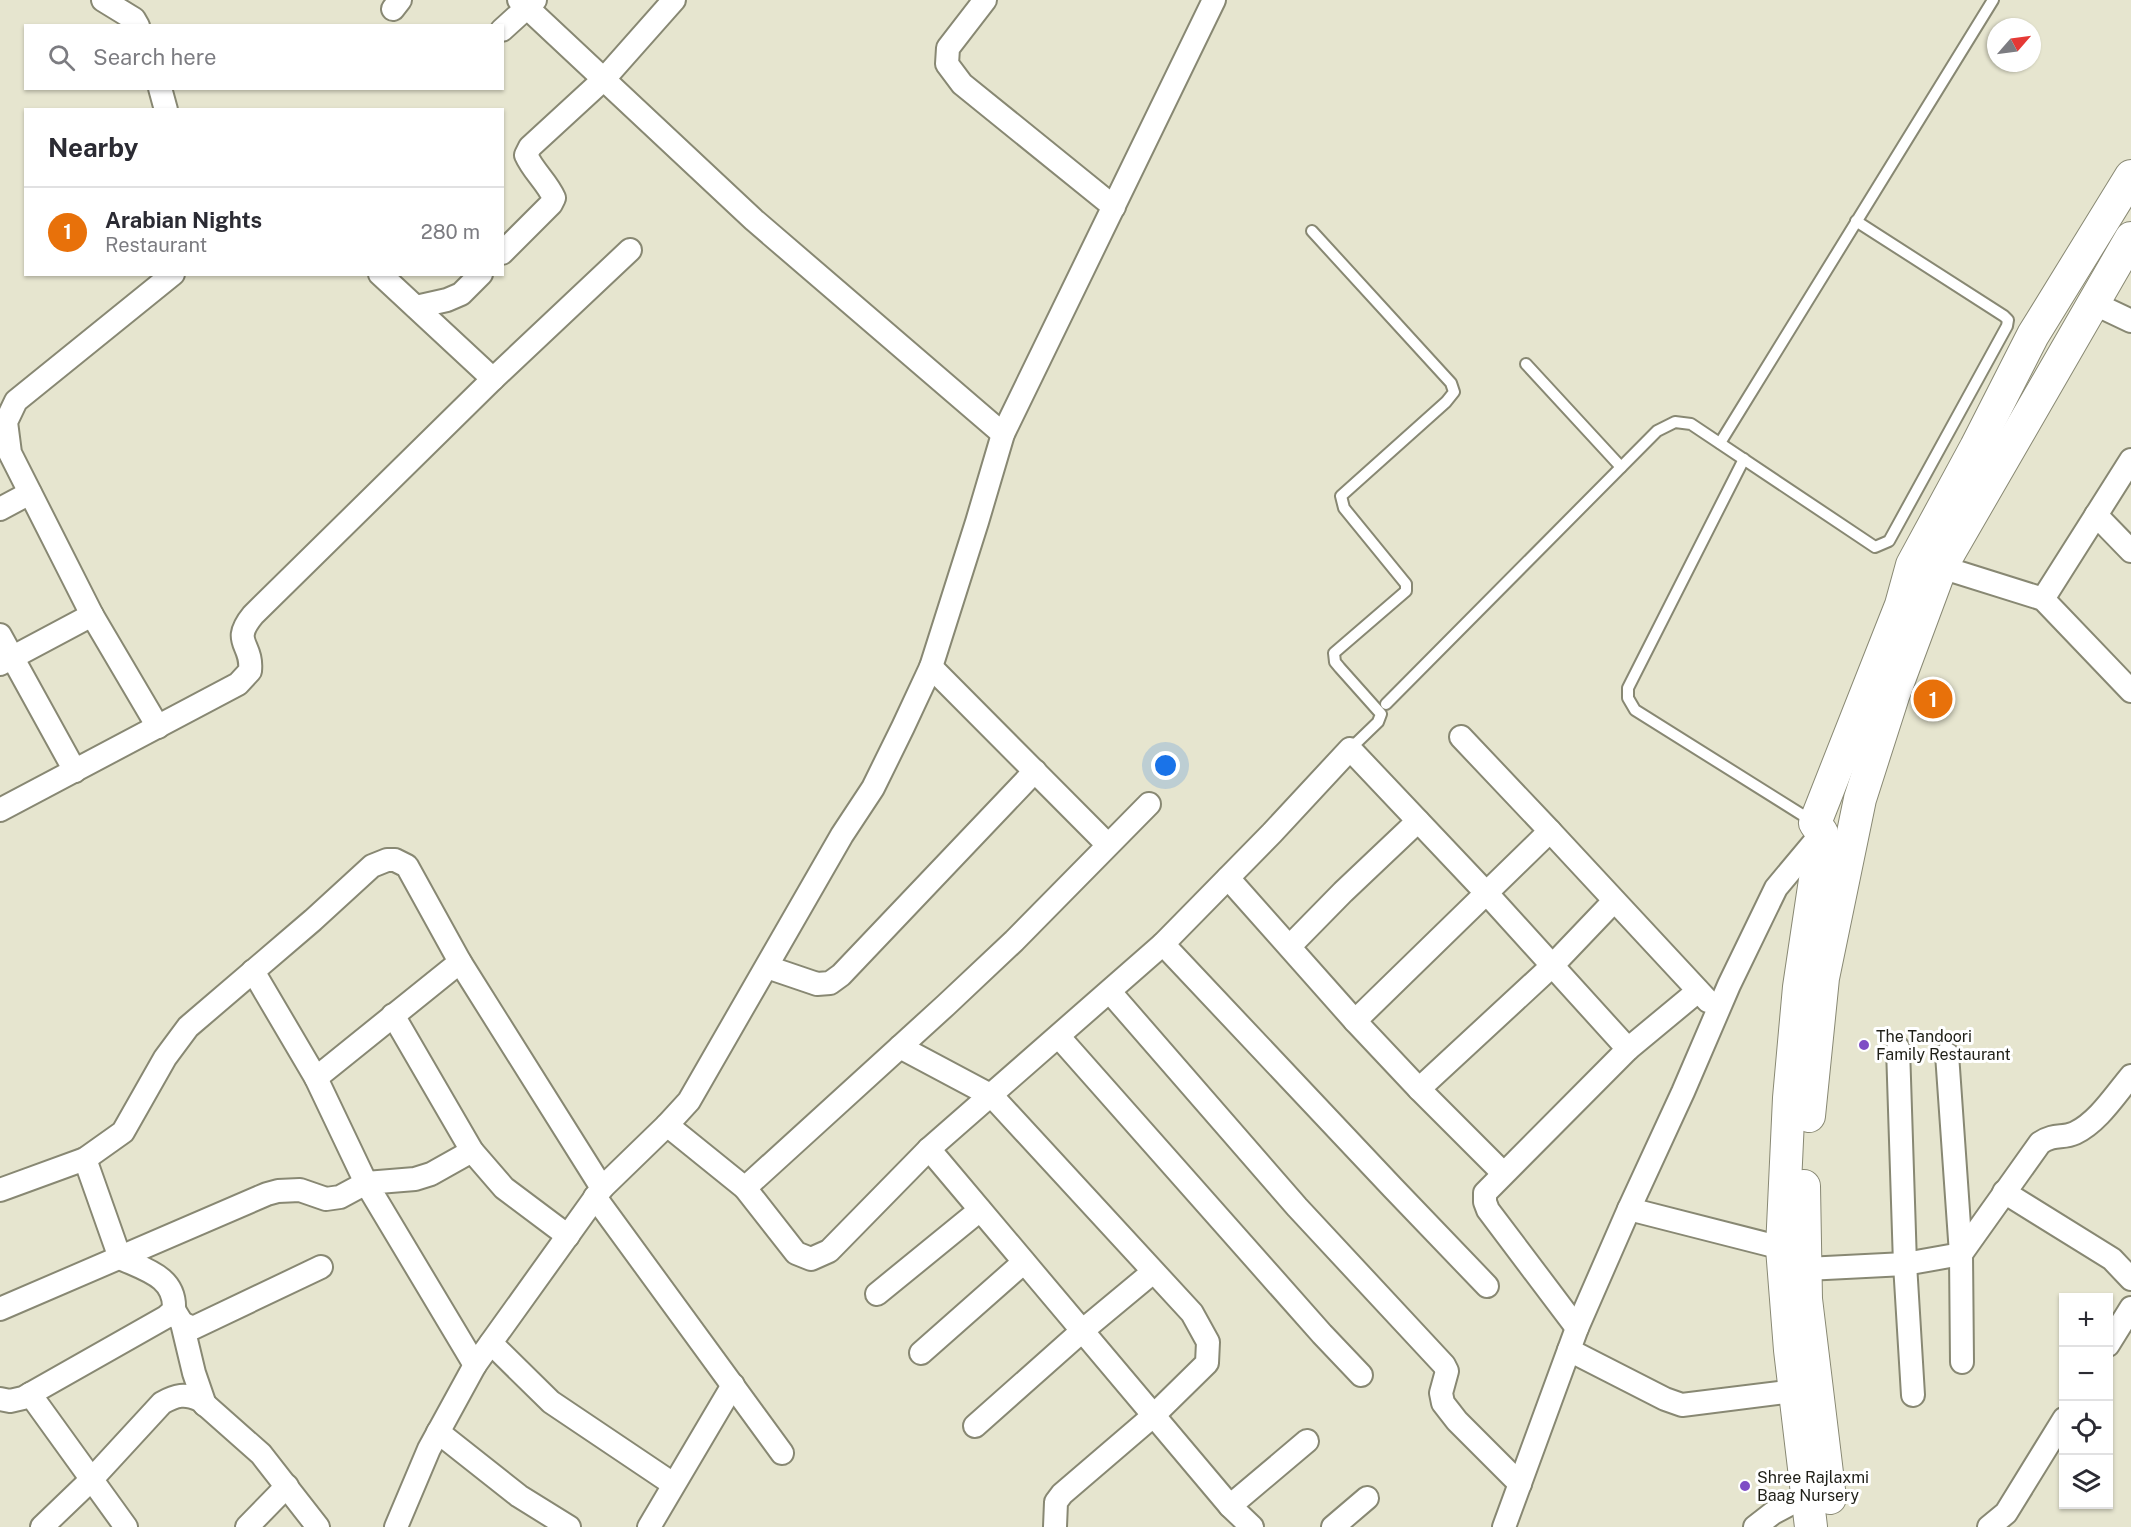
<!DOCTYPE html>
<meta charset="utf-8">
<style>
body{margin:0;font-family:"Public Sans",sans-serif;background:#f7f7f7;color:#2b2b33}
.controls{position:absolute;right:18px;bottom:18px;display:grid;overflow:hidden;border-radius:0px;box-shadow:0 2px 4px #0004}
.controls button{width:54px;height:54px;display:grid;place-items:center;padding:0;border:0;border-bottom:2px solid #e1e1e2;background:#fff;color:#2b2b33;font:30px sans-serif}
.compass{position:absolute;left:1987px;top:18px;width:54px;height:54px;border-radius:50%;background:#fff;box-shadow:0 2px 4px #0004;rotate:62deg}
.you{position:absolute;left:1166px;top:766px;width:21px;height:21px;margin:-15px;border:4px solid #fff;border-radius:50%;background:#1a73e8;box-shadow:0 0 0 9px #1a73e833}
.badge{display:grid;place-items:center;width:39px;height:39px;border-radius:50%;background:#7e4dc5;color:#fff;font-size:20px;font-weight:700}
.pin{position:absolute;translate:-50% -50%;border:3px solid #fff;box-shadow:0 2px 6px #0006}
.list{margin:0;padding:0;list-style:none}
h2{display:flex;justify-content:space-between;align-items:center;height:78px;margin:0;padding:0 24px;font-size:26px}
h2 small{font-size:20px;font-weight:400;color:#7c7c81}
.list li{display:grid;grid-template-columns:39px 1fr auto;gap:18px;align-items:center;box-sizing:border-box;height:90px;padding:0 24px;border-top:2px solid #e1e1e2}
.list b{display:block;font-size:22px;white-space:nowrap}
.list p{margin:0;font-size:20px;white-space:nowrap;color:#7c7c81}
.list em{font-size:20px;font-style:normal;color:#7c7c81}
.icon{flex:none;width:33px;height:33px;fill:none;stroke:currentColor;stroke-width:2;stroke-linecap:round;stroke-linejoin:round}
.map{position:relative;flex:none;width:2131px;height:1527px;overflow:hidden}
.search{position:absolute;background:#fff;box-shadow:0 2px 4px #0004;left:24px;top:24px;width:480px;height:66px;display:flex;align-items:center;gap:15px;box-sizing:border-box;padding:0 21px;border-radius:0px;color:#7c7c81;font-size:22px}
.panel{position:absolute;background:#fff;box-shadow:0 2px 4px #0004;left:24px;top:108px;width:480px;height:168px;border-radius:0px}
.map>svg:first-child{display:block}
</style>
<div class="map">
<svg width="2131" height="1527" viewBox="0 0 2131 1527">
<rect width="100%" height="100%" fill="#e6e5cf"/>
<g fill="none" stroke-linecap="round" stroke-linejoin="round">
<g stroke="#888873" stroke-width="14">
<g id="lane">
<path d="M1312,231L1451,383L1454,392L1446,402L1341,496L1344,508L1406,584V591L1334,653L1335,662L1340,668L1381,714L1378,722L1350,749"/>
<path d="M1526,364L1621,467"/>
<path d="M1720,443L1993,0"/>
<path d="M1744,459L1628,688V698L1635,710L1812,821"/>
<path d="M1386,704L1657,431L1675,422L1691,424L1875,547L1889,541L2007,326L2008,320L2004,316L1856,221"/>
</g>
</g>
<g stroke="#888873" stroke-width="26">
<g id="street">
<path d="M103,0L134,19L138,26"/>
<path d="M519,0L754,220L1003,434"/>
<path d="M985,0L948,48L947,64L962,84L1114,207"/>
<path d="M393,9L400,0"/>
<path d="M502,30L535,0"/>
<path d="M160,88L166,110"/>
<path d="M502,253L551,204L554,198C547,182 533,171 526,155L530,147L604,79L674,0"/>
<path d="M380,274L493,379"/>
<path d="M2093,303L2131,321"/>
<path d="M416,307L447,300L461,294L481,274"/>
<path d="M0,509L30,493"/>
<path d="M2096,515L2131,551"/>
<path d="M1941,567L2043,599L2131,691"/>
<path d="M2043,599L2131,460"/>
<path d="M0,635L75,771"/>
<path d="M0,664L92,615"/>
<path d="M931,667L1107,844"/>
<path d="M158,727L92,615L10,453L6,422L16,401L173,274"/>
<path d="M0,810L238,684L250,671C253,643 230,643 253,615L493,379L630,250"/>
<path d="M1550,831L1708,1001"/>
<path d="M1228,878L1355,1021L1419,1089L1503,1173"/>
<path d="M1163,944L1393,1188L1487,1286"/>
<path d="M1290,946L1343,892L1418,821"/>
<path d="M767,967L817,984L830,983L841,975L1035,771"/>
<path d="M253,971L316,1078L460,962"/>
<path d="M1110,992L1297,1207L1444,1365L1447,1371L1441,1393L1443,1403L1457,1421L1520,1484"/>
<path d="M393,1015L472,1151L504,1188L568,1236"/>
<path d="M1355,1021L1550,831L1461,737"/>
<path d="M1059,1037L1322,1334L1361,1375"/>
<path d="M900,1047L992,1096L1192,1313L1208,1342L1207,1363L1153,1416L1062,1494L1056,1502L1055,1527"/>
<path d="M1898,1048L1905,1264L1913,1395"/>
<path d="M1947,1054L1961,1254L1962,1362"/>
<path d="M1419,1089L1552,966L1614,901"/>
<path d="M667,1125L745,1188L946,1005L1014,941L1149,804"/>
<path d="M929,1149L1230,1506L1252,1527"/>
<path d="M472,1151L431,1174L415,1179L366,1183L475,1365"/>
<path d="M745,1188L796,1253L811,1259L829,1251L929,1149L1163,944L1272,833L1350,749L1491,898L1628,1049"/>
<path d="M0,1190L85,1159L123,1132L165,1058L188,1027L313,920L372,866L387,860H395L407,866L460,962L602,1188"/>
<path d="M2004,1192L2112,1259L2131,1279"/>
<path d="M595,1197L782,1453"/>
<path d="M1629,1209L1782,1248"/>
<path d="M1806,1269L1905,1264L1961,1254L2040,1143C2055,1133 2062,1139 2075,1133C2098,1122 2115,1095 2131,1076"/>
<path d="M877,1294L980,1210"/>
<path d="M0,1309L267,1194L278,1191L300,1190L326,1199L340,1197L366,1183L316,1078"/>
<path d="M174,1310L182,1323L193,1328L321,1267"/>
<path d="M182,1323L194,1373L205,1405"/>
<path d="M1577,1328L1488,1210L1485,1202V1193L1628,1049L1698,991"/>
<path d="M491,1343L551,1402L673,1484"/>
<path d="M2108,1345L2131,1308"/>
<path d="M1569,1350L1665,1399L1682,1405L1794,1391"/>
<path d="M921,1353L1024,1262"/>
<path d="M30,1394L126,1527"/>
<path d="M0,1399L10,1401L23,1398L166,1317L174,1310C176,1277 146,1270 120,1258L85,1159"/>
<path d="M975,1426L1082,1331L1153,1272"/>
<path d="M438,1432L519,1496L569,1527"/>
<path d="M1230,1506L1307,1441"/>
<path d="M42,1527L92,1479L162,1403C176,1395 185,1393 200,1400L261,1454L318,1527"/>
<path d="M247,1527L287,1486"/>
<path d="M396,1527L429,1449L475,1365L602,1188L667,1125L689,1101L842,835L873,788L903,727L931,667L977,522L1003,434L1214,0"/>
<path d="M649,1527L733,1385"/>
<path d="M1333,1527L1367,1498"/>
<path d="M1504,1527L1577,1328L1629,1209L1683,1092L1729,985L1776,888L1822,833"/>
<path d="M1755,1527L1773,1513L1807,1495"/>
<path d="M1989,1527L2006,1513L2064,1419"/>
</g>
</g>
<g stroke="#888873" stroke-width="34">
<g id="secondary">
<path d="M1809,1116L1823,978L1860,799L1893,696L1941,567L2131,238"/>
<path d="M1804,1186L1806,1299L1830,1498"/>
<path d="M1811,1527L1790,1350L1782,1248L1789,1098L1799,987L1822,833L1815,823L1901,605L1912,565L1976,447L2033,335L2131,176"/>
</g>
</g>
<use href="#lane" stroke="#fff" stroke-width="10"/>
<use href="#street" stroke="#fff" stroke-width="22"/>
<use href="#secondary" stroke="#fff" stroke-width="32"/>
</g>
<g fill="#7e4dc5" stroke="#fff" stroke-width="2">
<circle cx="1864" cy="1045" r="6"/>
<circle cx="1745" cy="1486" r="6"/>
</g>
<g text-anchor="middle" stroke-width="6" stroke-linejoin="round" paint-order="stroke">
<g font-size="16" fill="#1f1f17" stroke="#fff" text-anchor="start">
<text x="1876" y="1042">The Tandoori<tspan x="1876" dy="18">Family Restaurant</tspan></text>
<text x="1757" y="1483">Shree Rajlaxmi<tspan x="1757" dy="18">Baag Nursery</tspan></text>
</g>
</g>
</svg>
<div class="controls">
<button>+</button>
<button>−</button>
<button><svg class="icon" aria-label="locate" viewBox="0 0 24 24"><circle cx="12" cy="12" r="6"/><path d="M12 2v4M12 18v4M2 12h4M18 12h4"/></svg></button>
<button><svg class="icon" aria-label="layers" viewBox="0 0 24 24"><path d="M12 4l9 5-9 5-9-5zM3 14l9 5 9-5"/></svg></button>
</div>
<svg class="compass" viewBox="-18 -18 36 36"><path d="M0-13l5 13h-10z" fill="#e53935"/><path d="M0 13l5-13h-10z" fill="#7c7c81"/></svg>
<div class="you"></div>
<div class="pin badge" style="left:1933px;top:699px;background:#e8710a">1</div>
<div class="search"><svg class="icon" aria-label="search" viewBox="0 0 24 24"><circle cx="10" cy="10" r="6"/><path d="M15 15l6 6"/></svg>Search here</div>
<section class="panel">
<h2>Nearby<small></small></h2>
<ul class="list">
<li><span class="badge" style="background:#e8710a">1</span><div><b>Arabian Nights</b><p>Restaurant</p></div><em>280 m</em></li>
</ul>
</section>
</div>
